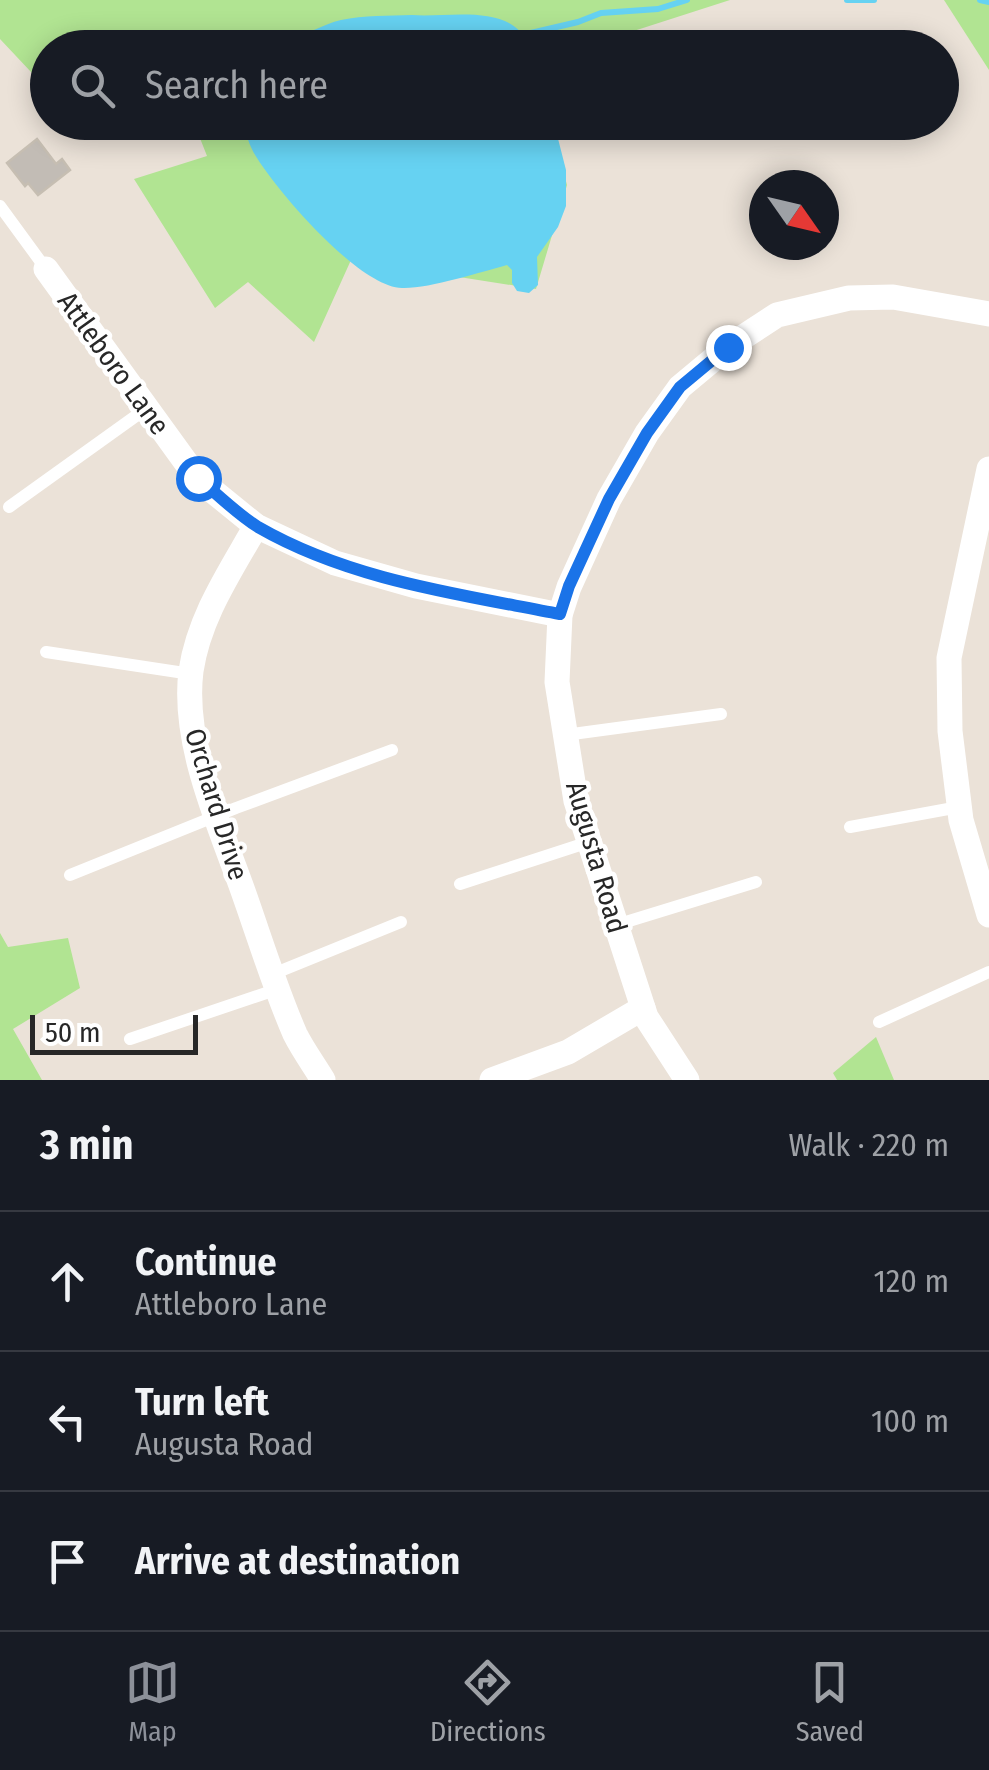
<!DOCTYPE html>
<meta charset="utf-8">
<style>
body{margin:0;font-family:"Fira Sans Condensed",sans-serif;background:#20242c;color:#f1f3f6}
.compass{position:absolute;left:749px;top:170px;width:90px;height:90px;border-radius:50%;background:#171b24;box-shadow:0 5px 25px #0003;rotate:124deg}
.scale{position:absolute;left:30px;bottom:25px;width:168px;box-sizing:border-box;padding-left:10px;border:5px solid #272727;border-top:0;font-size:28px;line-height:35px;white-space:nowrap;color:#272727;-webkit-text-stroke:8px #fff;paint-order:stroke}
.stop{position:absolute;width:30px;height:30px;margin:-22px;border:8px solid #1a73e8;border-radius:50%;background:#fff}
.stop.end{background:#1a73e8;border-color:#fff;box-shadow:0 2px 10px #0008}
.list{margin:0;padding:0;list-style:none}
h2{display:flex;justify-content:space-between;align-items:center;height:130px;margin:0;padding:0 40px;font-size:42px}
h2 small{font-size:32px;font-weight:400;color:#9ea1a6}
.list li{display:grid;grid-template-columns:65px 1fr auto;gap:30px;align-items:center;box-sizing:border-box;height:140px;padding:0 40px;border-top:2px solid #363941}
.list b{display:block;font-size:38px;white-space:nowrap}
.list p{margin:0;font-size:32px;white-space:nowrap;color:#9ea1a6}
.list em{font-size:32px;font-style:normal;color:#9ea1a6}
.icon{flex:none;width:55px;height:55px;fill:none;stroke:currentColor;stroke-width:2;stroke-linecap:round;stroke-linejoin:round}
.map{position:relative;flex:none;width:989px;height:1080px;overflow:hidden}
.search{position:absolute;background:#171b24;box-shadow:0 5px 25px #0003;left:30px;right:30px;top:30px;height:110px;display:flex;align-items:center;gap:25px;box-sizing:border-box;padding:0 35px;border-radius:55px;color:#9ea1a6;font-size:38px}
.sheet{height:550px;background:#171b24}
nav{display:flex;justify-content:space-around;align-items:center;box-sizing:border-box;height:140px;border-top:2px solid #363941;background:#171b24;font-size:28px;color:#9ea1a6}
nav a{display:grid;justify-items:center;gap:5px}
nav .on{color:#8c9099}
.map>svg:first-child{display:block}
</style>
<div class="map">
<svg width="989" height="1080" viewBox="0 0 989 1080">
<rect width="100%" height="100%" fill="#ebe2d8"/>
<g fill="#b1e492">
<path d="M0,0H730L584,47L48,48L47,89L0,39Z"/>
<path d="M944,0H989V70Z"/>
<path d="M550,122L567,185L536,289L351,260L314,342L248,282L215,308L134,179L207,156L194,123Z"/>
<path d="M0,933L8,947L68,938L80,988L13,1029L42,1080H0Z"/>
<path d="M876,1037L894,1080H837L833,1073Z"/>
</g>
<g fill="#66d2f2">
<path d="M412,15C450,18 514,2 529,47H250C263,39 273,40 288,38C306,36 323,24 341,20C364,15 389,16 412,15Z"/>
<path d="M242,123H554L566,170V206L558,227L537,257L538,285L529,293L517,291L512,283V270L507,265C481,272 428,289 402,288C359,287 279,193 257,158C249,146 247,135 242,123Z"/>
</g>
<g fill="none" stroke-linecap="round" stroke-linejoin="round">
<g stroke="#66d2f2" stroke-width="6">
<path d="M847,0H874"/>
<path d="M980,0L989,2"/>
<path d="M518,36L578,22L601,13L658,9L687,0"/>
</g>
</g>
<path fill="#c2bcb5" stroke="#c6beb2" stroke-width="2.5" d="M37,139L56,164L62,159L70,170L38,195L28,183L25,186L7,163Z"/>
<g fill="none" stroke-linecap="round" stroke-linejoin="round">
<g stroke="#fff" stroke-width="12">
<path d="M0,206L46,269"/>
<path d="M9,507L147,408"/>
<path d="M46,652L191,674"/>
<path d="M565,735L721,714"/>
<path d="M850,827L959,807"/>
<path d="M70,875L236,808L392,750"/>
<path d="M460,884L589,842"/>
<path d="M616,925L756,882"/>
<path d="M273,974L401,922"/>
<path d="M879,1022L989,972"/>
<path d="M130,1039L278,989"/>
</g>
<g stroke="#fff" stroke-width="25">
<path d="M46,269L198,479L256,526L335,563L416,586L560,615"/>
<path d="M989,469L949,658L950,731L961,820L989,915"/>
<path d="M256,526C230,572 199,617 191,671C182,743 219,824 243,891C260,939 275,988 295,1034C303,1050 314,1065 323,1080"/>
<path d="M492,1080L568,1052L643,1008"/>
<path d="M687,1080L646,1017L576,801L557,682L560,615L569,587L609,499L647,433L680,387L728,347L777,315L849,298L893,297L989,314"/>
</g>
</g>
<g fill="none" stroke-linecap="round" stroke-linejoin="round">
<path stroke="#1a73e8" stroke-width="12" d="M198,478C217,494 237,514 258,527C350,580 458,594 560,614L569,586L609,499L647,433L680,387L728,347"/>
</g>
<g text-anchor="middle" stroke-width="9" stroke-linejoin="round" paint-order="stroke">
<g font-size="28" fill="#272727" stroke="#fff">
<text transform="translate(114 363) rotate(54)" y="10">Attleboro Lane</text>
<text transform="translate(217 804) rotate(73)" y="10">Orchard Drive</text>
<text transform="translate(597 857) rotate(74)" y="10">Augusta Road</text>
</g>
</g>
</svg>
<svg class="compass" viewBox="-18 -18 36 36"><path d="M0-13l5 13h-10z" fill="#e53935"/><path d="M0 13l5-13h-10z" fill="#9ea1a6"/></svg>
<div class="scale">50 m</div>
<div class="stop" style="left:198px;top:478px"></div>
<div class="stop end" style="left:728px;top:347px"></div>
<div class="search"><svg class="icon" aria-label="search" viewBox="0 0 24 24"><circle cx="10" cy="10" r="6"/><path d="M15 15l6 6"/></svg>Search here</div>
</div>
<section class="sheet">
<h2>3 min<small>Walk · 220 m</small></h2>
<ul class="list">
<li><svg class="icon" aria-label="ahead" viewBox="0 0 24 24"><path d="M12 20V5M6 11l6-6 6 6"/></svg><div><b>Continue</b><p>Attleboro Lane</p></div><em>120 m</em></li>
<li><svg class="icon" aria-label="left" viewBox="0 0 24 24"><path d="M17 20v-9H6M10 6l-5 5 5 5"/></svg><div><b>Turn left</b><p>Augusta Road</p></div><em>100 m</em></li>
<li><svg class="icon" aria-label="arrive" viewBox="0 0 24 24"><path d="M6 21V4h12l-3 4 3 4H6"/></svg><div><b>Arrive at destination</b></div></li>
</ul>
</section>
<nav>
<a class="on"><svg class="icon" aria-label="map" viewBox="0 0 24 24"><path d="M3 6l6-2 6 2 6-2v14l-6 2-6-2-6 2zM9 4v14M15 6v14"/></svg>Map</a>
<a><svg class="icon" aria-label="directions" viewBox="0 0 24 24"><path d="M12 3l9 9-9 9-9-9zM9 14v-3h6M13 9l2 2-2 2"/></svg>Directions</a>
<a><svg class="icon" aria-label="saved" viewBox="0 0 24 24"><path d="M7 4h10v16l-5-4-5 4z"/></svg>Saved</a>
</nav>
